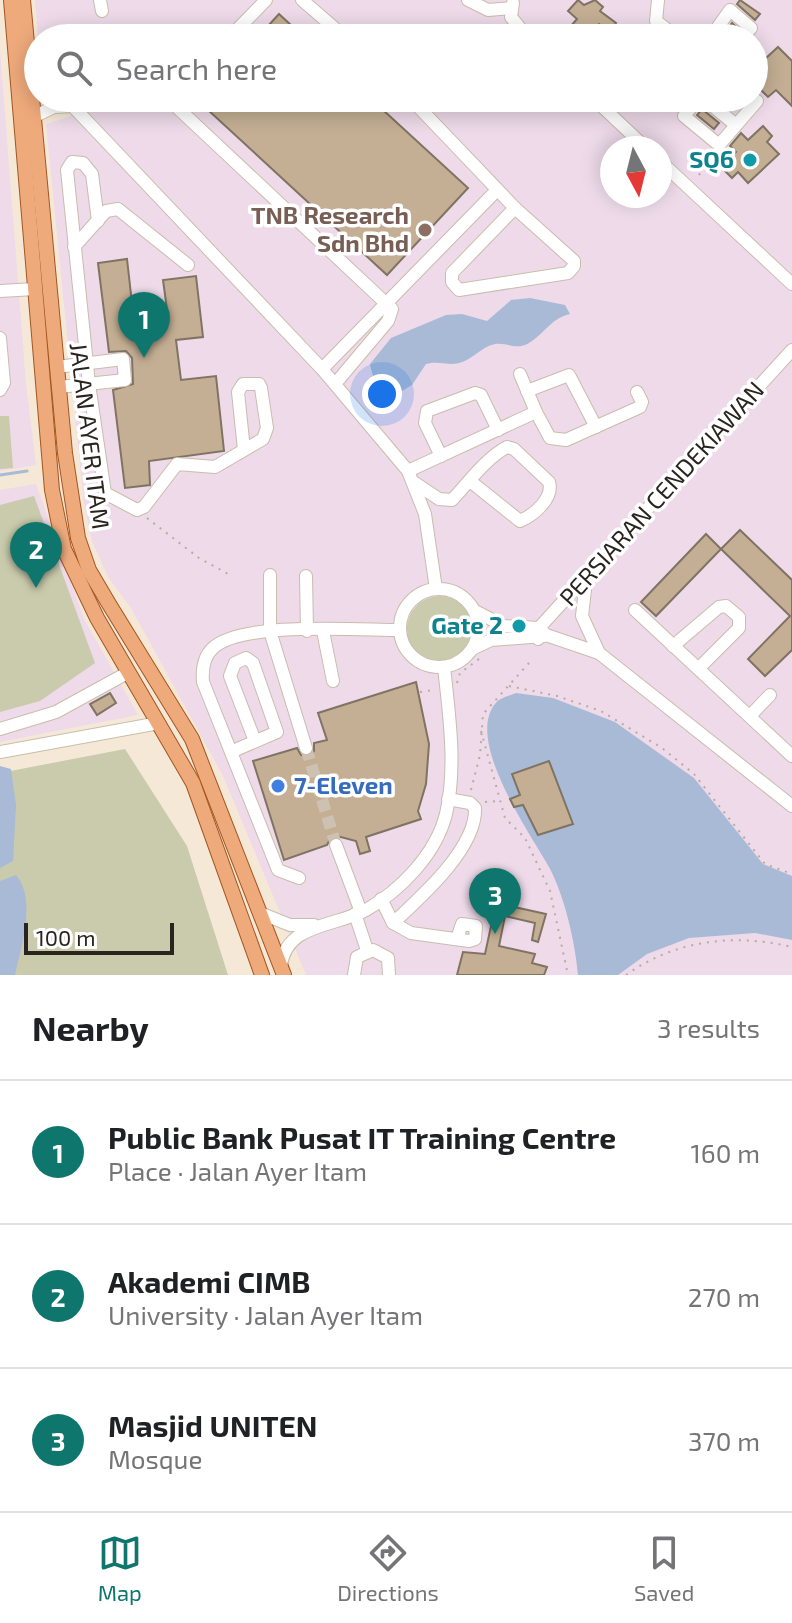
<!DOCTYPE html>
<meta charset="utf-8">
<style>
body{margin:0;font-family:"Exo 2",sans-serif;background:#f2f2f2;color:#202124}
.compass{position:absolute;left:600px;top:136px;width:72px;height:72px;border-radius:50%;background:#fff;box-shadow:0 4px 20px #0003;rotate:173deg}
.scale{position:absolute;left:24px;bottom:20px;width:150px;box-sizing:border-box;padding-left:8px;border:4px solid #29241e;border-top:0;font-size:22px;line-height:28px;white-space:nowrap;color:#29241e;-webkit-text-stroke:6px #fff;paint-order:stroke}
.you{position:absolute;left:382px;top:394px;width:28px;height:28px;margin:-20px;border:6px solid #fff;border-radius:50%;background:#1a73e8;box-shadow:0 0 0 12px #1a73e833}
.badge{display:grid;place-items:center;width:52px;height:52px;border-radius:50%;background:#0f766e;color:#fff;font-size:26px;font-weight:700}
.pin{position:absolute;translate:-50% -66px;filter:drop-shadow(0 2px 4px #0008)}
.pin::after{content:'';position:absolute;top:42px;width:28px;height:24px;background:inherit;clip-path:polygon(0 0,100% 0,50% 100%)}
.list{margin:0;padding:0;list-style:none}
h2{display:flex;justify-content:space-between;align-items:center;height:104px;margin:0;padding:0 32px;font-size:34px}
h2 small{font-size:26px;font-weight:400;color:#757577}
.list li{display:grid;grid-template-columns:52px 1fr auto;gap:24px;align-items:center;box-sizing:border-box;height:144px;padding:0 32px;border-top:2px solid #e0e0e0}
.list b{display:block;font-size:30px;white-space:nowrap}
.list p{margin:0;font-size:26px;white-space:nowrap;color:#757577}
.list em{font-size:26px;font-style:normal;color:#757577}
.icon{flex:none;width:44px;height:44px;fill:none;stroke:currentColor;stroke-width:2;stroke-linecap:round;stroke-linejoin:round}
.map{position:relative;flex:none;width:792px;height:975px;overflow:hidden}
.search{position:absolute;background:#fff;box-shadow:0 4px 20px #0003;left:24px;right:24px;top:24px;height:88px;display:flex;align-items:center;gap:20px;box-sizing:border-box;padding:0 28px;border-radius:44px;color:#757577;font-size:30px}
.sheet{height:536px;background:#fff}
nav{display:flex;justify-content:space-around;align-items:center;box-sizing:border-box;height:112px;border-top:2px solid #e0e0e0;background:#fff;font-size:22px;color:#757577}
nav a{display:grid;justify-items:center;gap:4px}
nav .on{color:#0f766e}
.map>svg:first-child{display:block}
</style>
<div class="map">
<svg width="792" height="975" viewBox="0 0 792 975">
<rect width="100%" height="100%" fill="#f6e8d7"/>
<g fill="#eedae9" fill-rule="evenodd">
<path d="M35,0H792V975H306L223,776L131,608L108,577L92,541L84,505L46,124L69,117L83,98H754V38L38,40ZM612,148H660V196H612Z"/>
<path d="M0,50L26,384L36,465L0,471Z"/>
<path d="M36,484L84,619L138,715L0,742V490Z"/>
</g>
<g fill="#c9cbac">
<path d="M0,416H9L13,468L0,469Z"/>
<path d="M34,496L95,663L40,701L0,712V505Z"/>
<circle cx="440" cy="629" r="33"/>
<path d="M125,749L187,846L228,975H0V773Z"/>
</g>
<g fill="#a9bad6">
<path d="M530,298L565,305L570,314C550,318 543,337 525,345C514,349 505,342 495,344C483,346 474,358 462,362C449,367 440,360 426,364L412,385L397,394C380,389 373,382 370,364L391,338L446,315L462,314L487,321L511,300Z"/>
<path d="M516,693L553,698L615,722L694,778L763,864L792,876V940L755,933L689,938L647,954L618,975H578C575,942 565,897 549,867C530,833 465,741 495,704C499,698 509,696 516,693Z"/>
<path d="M0,766L11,769L16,805L13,861L0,868Z"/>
<path d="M16,875C37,899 21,948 15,975H0V881Z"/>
</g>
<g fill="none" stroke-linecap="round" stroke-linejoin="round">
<path stroke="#a9bad6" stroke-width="3" d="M0,475L27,471"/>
</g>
<g fill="#c4af94" stroke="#7f7363" stroke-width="2">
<path d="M578,0L584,5L595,0L603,7L600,11L616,23L609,32L599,24L585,38L571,26L577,19L568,11Z"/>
<path d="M740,0L760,14L755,20L737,4Z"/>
<path d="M279,14L305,38H257Z"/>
<path d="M732,23L738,29L733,38H721Z"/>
<path d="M778,47L792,61V106L776,90L768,97L756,85L764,78L754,68V48L765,59Z"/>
<path d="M195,98H370L468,188L387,275Z"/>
<path d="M702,109L719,123L714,129L697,115Z"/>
<path d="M763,126L772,136L767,142L779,154L748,183L738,172L732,178L720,166L736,152L730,146L741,133L748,140Z"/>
<path d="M127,259L134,321L168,317L163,280L196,276L203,337L176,340L181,380L216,376L224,451L149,461L150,485L125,488L113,390L133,384L132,358L126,351L109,352L98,263Z"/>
<path d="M740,530L792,580V650L765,676L748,659L790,616L721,549Z"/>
<path d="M706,534L721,549L656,616L641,602Z"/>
<path d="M416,682L429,744L426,784L418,811L421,819L366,837L370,851L360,854L356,841L337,836L330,839L327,845L284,860L253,761L297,748L301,755L309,756L314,751V743L327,740L318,713Z"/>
<path d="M110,693L116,703L97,715L90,704Z"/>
<path d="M549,761L573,824L538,835L523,805L514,807L510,799L520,795L512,774Z"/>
<path d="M496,903L546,914L538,942L532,940L535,923L505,916L499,946L535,954L532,963L547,967L544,975H457L463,952L485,954Z"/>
</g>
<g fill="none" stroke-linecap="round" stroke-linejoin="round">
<path stroke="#cdc1b2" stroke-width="12" stroke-dasharray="12 6" stroke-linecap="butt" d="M306,748L336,845"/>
<g stroke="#c9bdac" stroke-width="14">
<g id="minor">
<path d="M100,0L102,11"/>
<path d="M302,0L346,38"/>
<path d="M468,0L488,10L512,8"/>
<path d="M658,0L656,21L678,38"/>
<path d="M513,3L511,17L528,38"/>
<path d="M229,38L266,0"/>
<path d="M710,38L730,10L751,28L742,38"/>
<path d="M65,98L322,369L408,471L425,514L436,589"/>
<path d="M167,98L392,309L388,321L335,384"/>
<path d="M410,98L515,208"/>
<path d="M593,98L646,148"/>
<path d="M699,98L684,116L719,145L757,101L753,98"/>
<path d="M703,98L736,125"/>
<path d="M33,117L54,107L72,106"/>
<path d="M660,161L792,284"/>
<path d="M515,208L574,261V266L568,273L459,290L452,282V273Z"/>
<path d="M98,221L92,174L83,163L72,162L67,170L89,384L105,493L137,510L144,507L177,464L215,467L263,439L267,428L261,388L259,384H243L238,392L244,450"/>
<path d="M74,247L106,211L118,209L188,265"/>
<path d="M0,291L35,289"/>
<path d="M0,338L4,383L0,390"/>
<path d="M57,367L123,359L125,380L59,387"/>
<path d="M322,369L497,190"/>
<path d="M520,374L536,412"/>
<path d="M527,391L569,375L596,427"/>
<path d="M441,456L425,423L427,411L475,393L481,395L498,430"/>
<path d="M408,471L536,412L550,438L566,440L640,407L642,402L637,392"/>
<path d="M415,483L439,499L452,500C468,483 486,458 507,447L514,449L549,482C554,498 534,515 520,521L470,481"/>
<path d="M270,575V631L306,748"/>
<path d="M306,576L307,631"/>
<path d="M586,581L582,616L599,653"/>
<circle cx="439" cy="628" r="39"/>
<path d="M635,610L792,756"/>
<path d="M475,611L504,626L539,628L546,635L599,653L792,806"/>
<path d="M323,631L333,681"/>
<path d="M538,639L539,628L792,350"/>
<path d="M673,646L719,607L726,606L739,617V628L699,668"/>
<path d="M474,648L491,640L544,636"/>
<path d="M750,716L770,695"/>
<path d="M0,729L56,712L129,672"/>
<path d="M233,751L277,732L253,663L246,658L235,663L230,676L255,741"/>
<path d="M0,752L159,723"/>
<path d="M336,845L361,912"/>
<path d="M299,878L278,870L203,682C202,670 203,657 213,648C242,621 358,630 400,630"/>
<path d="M381,899L393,923C420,898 477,848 475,808L470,803L448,799"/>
<path d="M260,913L290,925H314"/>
<path d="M355,914L367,950"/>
<path d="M393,923L411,933L469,941L475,939L476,926L462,924L457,939"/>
<path d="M281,966C286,923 335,927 366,910C401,890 436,854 446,814C457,767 449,714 444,667"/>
<path d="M354,975L357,957L373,950L388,958L389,975"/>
</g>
</g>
<g stroke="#a35621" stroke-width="16">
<g id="major">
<path d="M11,0L52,490L64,549L97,618L193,783L262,975"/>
<path d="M23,0L65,453L78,538L89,570L109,604L192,739L284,975"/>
</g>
</g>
<g stroke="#b7ac9e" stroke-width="2" stroke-dasharray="2 6" stroke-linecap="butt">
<path d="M699,175L714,153"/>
<path d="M147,518L199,558L230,575"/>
<path d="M457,683L460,673L479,659"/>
<path d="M509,686L557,696L601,711L662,748L694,774L765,864L792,874"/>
<path d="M420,692L434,690"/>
<path d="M481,731L505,818L525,838L550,891L568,975"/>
<path d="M471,790L480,755L483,714L529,663"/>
<path d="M485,802L498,801"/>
<path d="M626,975C675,940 734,933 792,947"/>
</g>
<use href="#minor" stroke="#fff" stroke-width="12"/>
<use href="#major" stroke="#efaa7b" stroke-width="14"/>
</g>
<g fill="#0f9aa8" stroke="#fff" stroke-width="3">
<circle cx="750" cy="160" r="8"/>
<circle cx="519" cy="626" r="8"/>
</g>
<circle fill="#8d6e63" stroke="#fff" stroke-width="3" cx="425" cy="230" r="8"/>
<circle fill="#3f7fe0" stroke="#fff" stroke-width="3" cx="278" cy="786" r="8"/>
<g text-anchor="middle" stroke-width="7" stroke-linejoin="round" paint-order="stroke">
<g font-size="24" font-weight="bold" fill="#0d838f" stroke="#fff" text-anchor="end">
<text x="734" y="168">SQ6</text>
<text x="503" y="634">Gate 2</text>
</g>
<g font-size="24" font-weight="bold" fill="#785e54" stroke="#fff" text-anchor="end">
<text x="409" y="224">TNB Research<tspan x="409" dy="28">Sdn Bhd</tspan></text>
</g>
<g font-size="24" fill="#29241e" stroke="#fff">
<text transform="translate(89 436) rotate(83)" y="8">JALAN AYER ITAM</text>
<text transform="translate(662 494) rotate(-48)" y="8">PERSIARAN CENDEKIAWAN</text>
</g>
<g font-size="24" font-weight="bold" fill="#366cbe" stroke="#fff" text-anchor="start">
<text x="294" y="794">7-Eleven</text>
</g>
</g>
</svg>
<svg class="compass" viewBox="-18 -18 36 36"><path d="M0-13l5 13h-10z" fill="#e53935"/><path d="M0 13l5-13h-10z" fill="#757577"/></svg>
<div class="scale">100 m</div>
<div class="you"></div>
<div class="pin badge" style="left:144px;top:358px">1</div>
<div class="pin badge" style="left:36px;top:588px">2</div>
<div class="pin badge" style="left:495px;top:934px">3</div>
<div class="search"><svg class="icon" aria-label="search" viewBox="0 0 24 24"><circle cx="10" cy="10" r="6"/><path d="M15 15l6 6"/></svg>Search here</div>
</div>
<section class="sheet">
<h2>Nearby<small>3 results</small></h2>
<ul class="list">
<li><span class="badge">1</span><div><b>Public Bank Pusat IT Training Centre</b><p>Place · Jalan Ayer Itam</p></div><em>160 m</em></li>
<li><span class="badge">2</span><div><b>Akademi CIMB</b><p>University · Jalan Ayer Itam</p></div><em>270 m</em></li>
<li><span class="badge">3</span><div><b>Masjid UNITEN</b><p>Mosque</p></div><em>370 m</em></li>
</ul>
</section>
<nav>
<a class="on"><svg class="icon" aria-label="map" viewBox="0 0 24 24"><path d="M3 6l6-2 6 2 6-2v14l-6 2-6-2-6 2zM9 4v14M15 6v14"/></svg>Map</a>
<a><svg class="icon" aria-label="directions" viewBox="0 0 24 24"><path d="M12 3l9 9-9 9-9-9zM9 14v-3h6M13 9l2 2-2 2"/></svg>Directions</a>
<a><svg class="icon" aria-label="saved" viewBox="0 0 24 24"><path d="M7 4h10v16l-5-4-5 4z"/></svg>Saved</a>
</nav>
